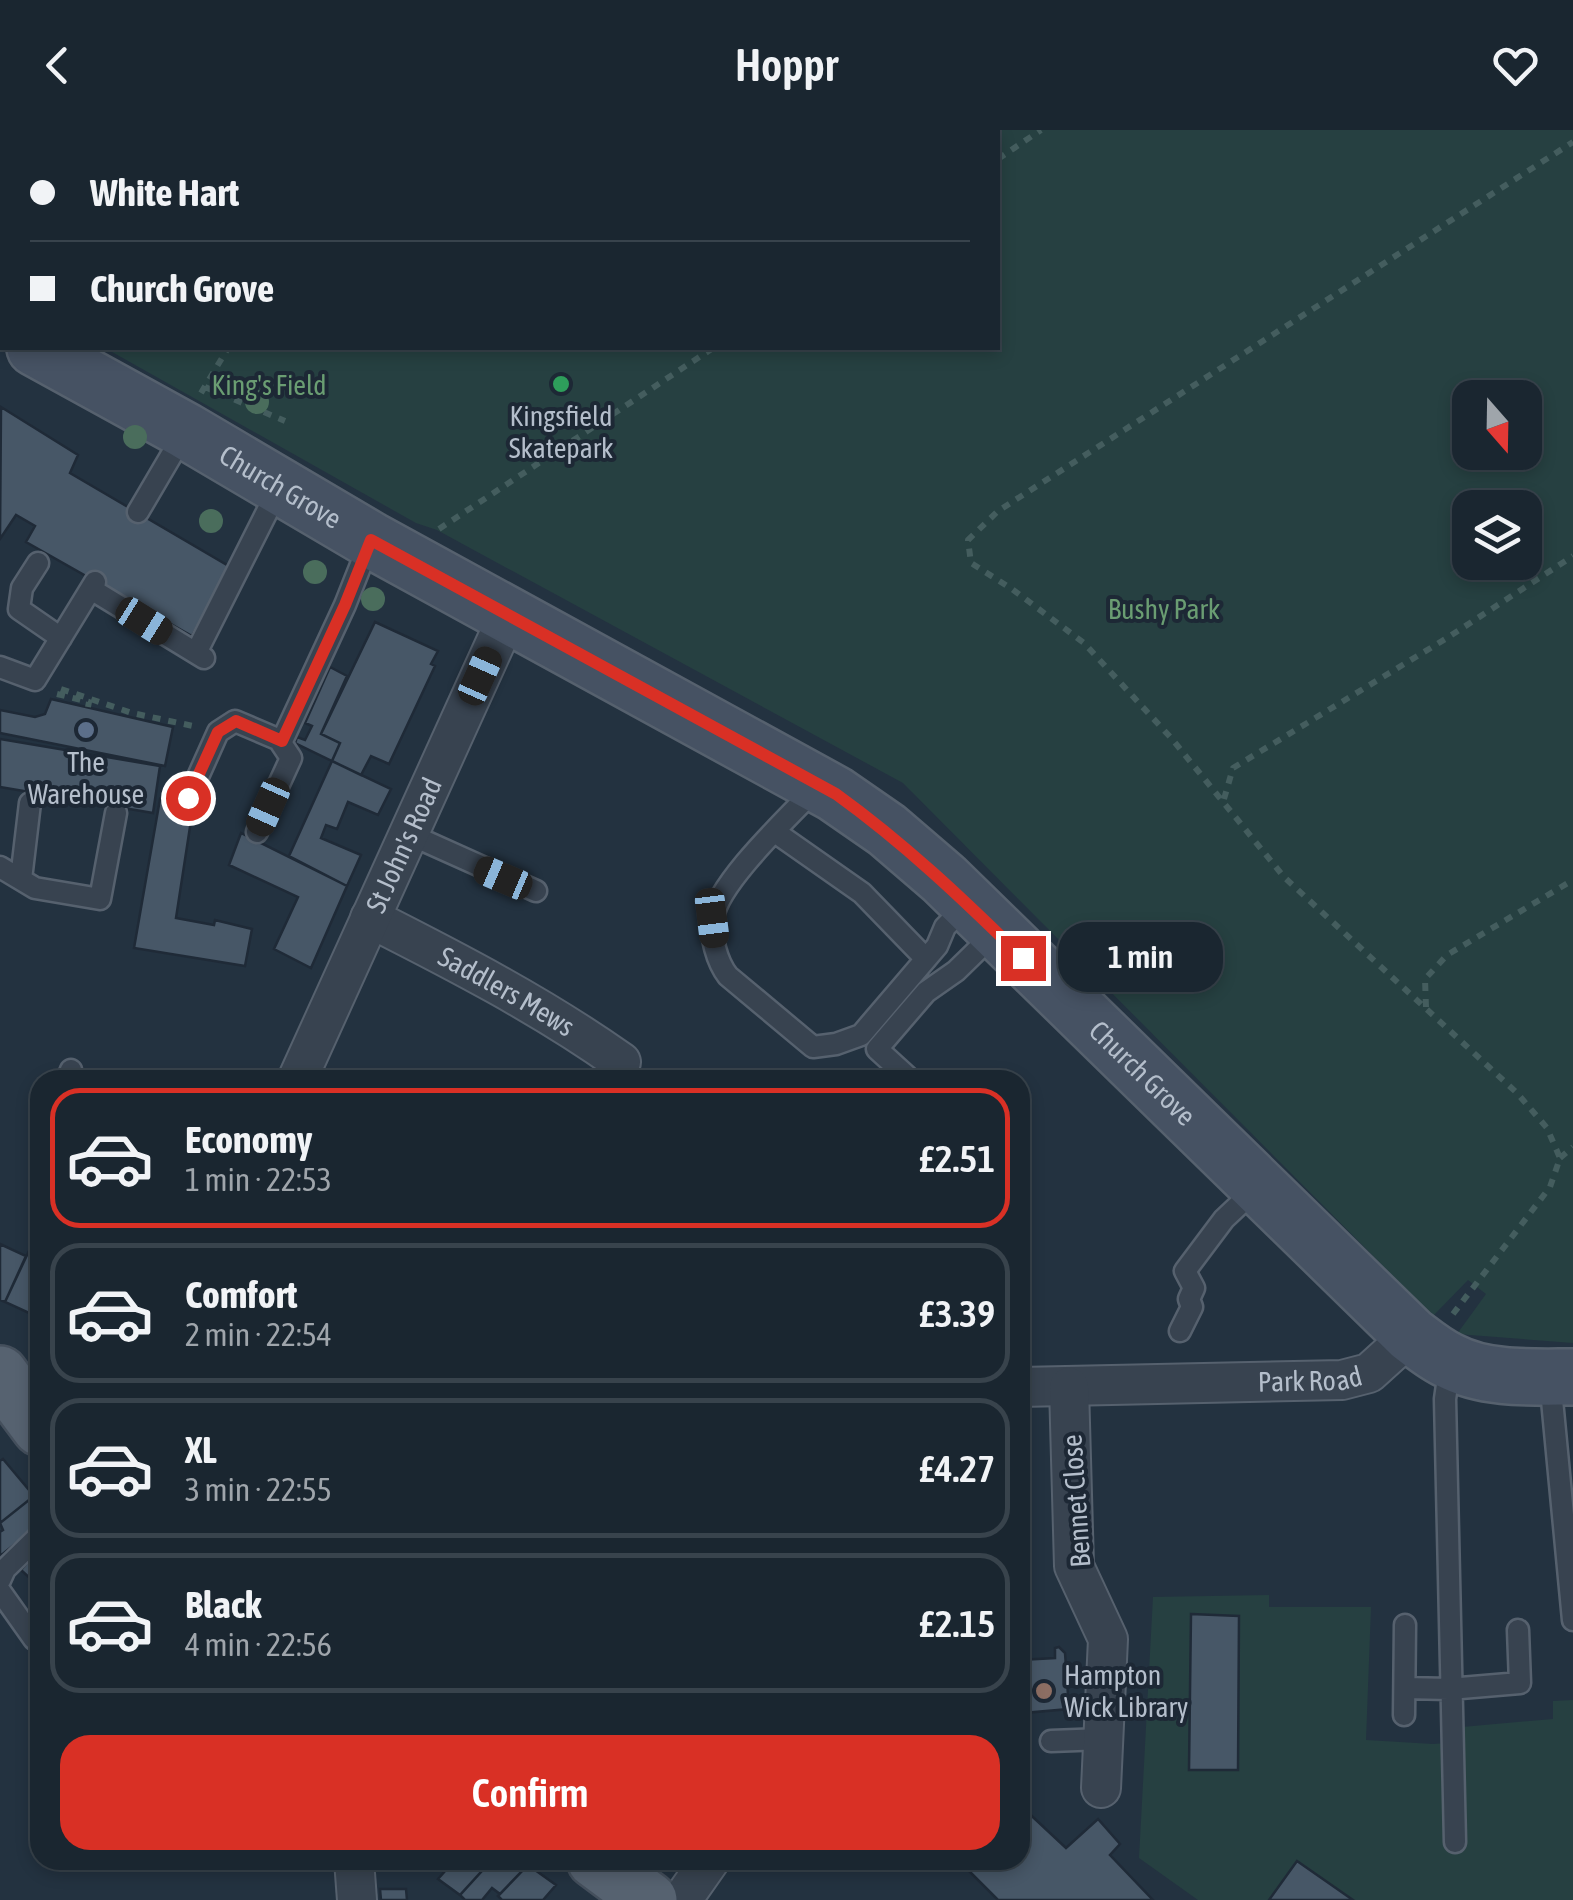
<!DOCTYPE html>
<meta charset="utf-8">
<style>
:root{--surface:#1a2630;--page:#232e38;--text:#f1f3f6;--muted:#9fa5ab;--line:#38434c;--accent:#d93025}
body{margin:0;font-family:"Asap Condensed",sans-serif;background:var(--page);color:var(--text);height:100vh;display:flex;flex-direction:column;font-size:38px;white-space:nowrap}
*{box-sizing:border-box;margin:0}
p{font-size:32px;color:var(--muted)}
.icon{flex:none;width:55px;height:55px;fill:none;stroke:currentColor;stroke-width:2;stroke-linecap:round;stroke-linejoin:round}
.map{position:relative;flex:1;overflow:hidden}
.sheet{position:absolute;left:30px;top:940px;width:1000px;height:800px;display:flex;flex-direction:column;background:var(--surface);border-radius:30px;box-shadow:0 5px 15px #0003,0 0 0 2px var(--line)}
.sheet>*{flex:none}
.banner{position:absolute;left:0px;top:0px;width:1000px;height:220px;box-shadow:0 5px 15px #0003,0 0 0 2px var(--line);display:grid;align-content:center;height:220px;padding:0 30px;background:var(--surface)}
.needle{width:65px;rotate:160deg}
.tools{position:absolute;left:1452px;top:250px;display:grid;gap:20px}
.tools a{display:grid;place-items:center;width:90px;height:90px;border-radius:20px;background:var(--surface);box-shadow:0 5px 15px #0003,0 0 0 2px var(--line);font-size:50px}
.end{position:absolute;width:45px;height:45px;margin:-22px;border:12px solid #d93025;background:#fff;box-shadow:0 0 0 5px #fff}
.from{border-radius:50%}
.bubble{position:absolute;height:70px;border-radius:30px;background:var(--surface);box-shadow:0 5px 15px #0003,0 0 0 2px var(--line);font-size:32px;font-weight:600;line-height:70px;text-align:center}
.car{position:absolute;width:30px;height:60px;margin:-30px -15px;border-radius:12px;box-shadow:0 0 8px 2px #0007;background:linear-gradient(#222 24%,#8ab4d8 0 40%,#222 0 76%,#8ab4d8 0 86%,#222 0)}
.banner b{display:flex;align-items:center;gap:35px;height:95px;font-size:38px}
.banner b+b{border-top:2px solid var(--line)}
.banner i{width:25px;height:25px;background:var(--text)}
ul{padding:18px 0 0;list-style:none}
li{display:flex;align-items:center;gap:30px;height:140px;margin:0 20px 15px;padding:0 10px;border:5px solid var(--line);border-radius:30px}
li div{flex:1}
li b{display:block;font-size:38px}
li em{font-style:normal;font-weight:600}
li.current{border-color:var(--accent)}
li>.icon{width:90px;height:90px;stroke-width:1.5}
.cta{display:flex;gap:20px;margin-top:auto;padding:20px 30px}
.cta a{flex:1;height:115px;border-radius:30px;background:var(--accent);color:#fff;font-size:40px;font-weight:600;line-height:115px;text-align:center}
header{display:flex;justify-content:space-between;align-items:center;height:130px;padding:0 30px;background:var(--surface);font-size:45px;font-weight:600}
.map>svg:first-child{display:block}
.green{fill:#264041;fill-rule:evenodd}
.building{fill:#475767;stroke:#1f2a37;stroke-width:2.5}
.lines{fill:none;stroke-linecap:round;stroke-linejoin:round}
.lane-casing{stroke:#56616e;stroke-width:25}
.street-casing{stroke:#56616e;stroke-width:42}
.secondary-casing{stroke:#56616e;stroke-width:60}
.primary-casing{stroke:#444f5c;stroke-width:60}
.path{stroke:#445d5e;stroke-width:6;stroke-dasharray:8 8;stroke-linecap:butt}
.lane{stroke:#384350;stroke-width:20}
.street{stroke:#384350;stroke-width:38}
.secondary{stroke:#465263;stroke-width:55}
.primary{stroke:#566270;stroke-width:55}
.tree{fill:#4a6d5c}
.route{stroke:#d93025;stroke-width:12}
.leisure-dot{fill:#2e9e5b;stroke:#1d2835;stroke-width:4}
.service-dot{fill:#5c6f8a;stroke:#1d2835;stroke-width:4}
.education-dot{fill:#8d6e63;stroke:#1d2835;stroke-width:4}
.labels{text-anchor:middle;stroke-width:8;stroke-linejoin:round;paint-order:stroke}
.park-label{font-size:28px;fill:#6a9d72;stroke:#1d2835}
.poi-label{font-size:28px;fill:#b4becb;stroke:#1d2835}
.street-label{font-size:28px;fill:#b4becb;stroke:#1d2835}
</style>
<header><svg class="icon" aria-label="back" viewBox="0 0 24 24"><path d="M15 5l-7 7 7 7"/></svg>Hoppr<svg class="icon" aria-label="heart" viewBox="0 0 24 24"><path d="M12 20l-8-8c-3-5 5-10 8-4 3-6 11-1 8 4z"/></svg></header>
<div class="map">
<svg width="1573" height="1770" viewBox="0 0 1573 1770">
<rect width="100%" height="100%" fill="#233240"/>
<!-- green -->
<path class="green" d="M228,0H1573V1213L1457,1204L1486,1164L1468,1150L1433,1186L903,653L437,400L416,393L105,218H998V2H226ZM1470,268H1525V322H1470ZM1470,378H1525V432H1470Z
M1269,1465V1477H1371L1366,1610L1433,1614L1462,1612V1597L1553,1589V1571L1573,1570V1770H1198L1139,1728L1153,1467Z"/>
<!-- building -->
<path class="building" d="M1,277L78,325L70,343L232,438L192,506L26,412L35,396L16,385L0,409Z
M375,492L438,521L431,534L435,536L389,634L371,626L361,645L332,631L340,613L321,604Z
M330,537L347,546L321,604L340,613L332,631L295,613L297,607L305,610L312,596L305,593Z
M51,569L173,597L165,636L0,603V580L35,587L45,584Z
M0,609L160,636L153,683L0,657Z
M332,631L391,659L378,685L348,672L337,699L326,695L321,708L361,725L347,756L289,726Z
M160,669L192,684L176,788L214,795L215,790L252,799L245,836L134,818Z
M241,703L347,756L311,838L274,819L298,767L229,735Z
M35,1108L40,1111V1188L5,1172Z
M0,1114L26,1126L5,1172L0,1170Z
M3,1329L34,1366L0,1393V1331Z
M34,1366L40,1374V1394L0,1426V1402L3,1400L0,1393Z
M40,1418V1443L33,1451L21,1440Z
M1191,1484L1239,1486L1238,1640H1189Z
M1059,1517L1065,1523L1069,1579L1024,1583L1025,1589L1020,1595V1530L1055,1528V1518Z
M1020,1675L1066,1718L1098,1689L1120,1714L1110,1725L1153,1770H998L958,1730H1020Z
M492,1730H521L528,1735L500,1764L492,1758L482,1770H465L460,1765Z
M492,1730L460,1765L438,1749L455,1730Z
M1297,1731L1353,1770H1269Z
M528,1735L556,1755L543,1770H502L498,1766Z
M380,1759H406L407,1770H381Z"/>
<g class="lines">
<!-- lane casing -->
<g class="lane-casing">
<path id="lane" d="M138,382L185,302
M38,433L22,458L19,479L61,508
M91,459L204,528
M196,523L279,358
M0,537L35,550L95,452
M818,656C792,684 718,752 713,788C710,807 717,832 728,846L813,917L836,914L861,905L937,816L945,797L967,775
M188,669L218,602L235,591L282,611
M257,702L291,628L281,613L345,475L370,412
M775,702L862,763L926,829
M409,704L536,761
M0,737L35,758L100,769L116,683
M21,749L30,673
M67,950L71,940
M911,950L877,919L926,862L956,841L995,803
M1180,1201L1192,1177L1189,1169L1194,1158L1185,1141L1224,1089L1257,1058
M1450,1234L1445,1269L1455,1712
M1550,1249L1573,1490
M0,1450L5,1439L40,1405
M0,1461L34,1509
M1405,1558L1449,1559L1520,1553L1518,1500
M1404,1585L1405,1495
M1051,1611L1103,1609"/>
</g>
<!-- street casing -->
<g class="street-casing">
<g id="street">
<path id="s1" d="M370,788C457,832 542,876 621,932L612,950"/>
<path id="s2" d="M297,950L509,483"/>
<path id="s3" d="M1020,1257L1342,1250L1369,1243L1411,1205"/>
<path d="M1069,1257L1074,1436L1108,1509L1101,1658"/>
<path d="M354,1730L357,1770"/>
<path d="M682,1770L710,1730"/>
</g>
</g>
<!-- secondary casing -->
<g class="secondary-casing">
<g id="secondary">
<path id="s4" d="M35,218L186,301L371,410L835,664L887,700L944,749L1411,1205C1423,1214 1436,1225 1450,1231C1486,1250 1533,1247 1573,1247"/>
</g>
</g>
<!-- primary casing -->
<g class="primary-casing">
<path id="primary" d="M148,2L150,0
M0,181L2,178
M0,1244L40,1298
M595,1730L649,1770"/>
</g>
<!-- path -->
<path class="path" d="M998,29L1041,0
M205,257L285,291
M201,263L228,218
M439,399L713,218
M61,559L132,583L193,596
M57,564L89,572L88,577
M1224,669L1233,638L1447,508L1573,426
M1426,877L1425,849L1447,825L1573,750
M1560,1028L1573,1017
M1453,1184L1550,1057L1560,1028L1547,998L1517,963L1284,747L1172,609L1084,513L1012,459L971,433L968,410L998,381L1573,12"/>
<!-- lane -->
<use href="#lane" class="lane"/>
<!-- street -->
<use href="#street" class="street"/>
<!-- secondary -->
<use href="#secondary" class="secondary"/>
<!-- primary -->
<use href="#primary" class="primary"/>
</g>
<!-- trees -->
<g class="tree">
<circle cx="257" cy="272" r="12"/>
<circle cx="135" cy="307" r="12"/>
<circle cx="211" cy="391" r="12"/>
<circle cx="315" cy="442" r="12"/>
<circle cx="373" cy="469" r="12"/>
</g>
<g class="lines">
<!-- route -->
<path class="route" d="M188,668L218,602L236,591L282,611L345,475L371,410L836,664C904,713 963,769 1023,828"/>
</g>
<!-- markers -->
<circle class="leisure-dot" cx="561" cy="254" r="10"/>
<circle class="service-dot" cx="86" cy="600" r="10"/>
<circle class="education-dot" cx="1044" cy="1561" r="10"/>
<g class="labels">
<!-- park labels -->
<g class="park-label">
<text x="269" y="265">King's Field</text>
<text x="1164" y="489">Bushy Park</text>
</g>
<!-- poi labels -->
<g class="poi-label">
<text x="561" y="296">Kingsfield<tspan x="561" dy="32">Skatepark</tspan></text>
<text x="86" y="642">The<tspan x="86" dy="32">Warehouse</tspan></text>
<text x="1064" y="1555" text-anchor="start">Hampton<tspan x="1064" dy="32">Wick Library</tspan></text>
</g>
<!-- street labels -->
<g class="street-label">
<text dy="10" stroke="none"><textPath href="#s4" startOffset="282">Church Grove</textPath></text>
<text dy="10" stroke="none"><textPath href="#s2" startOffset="258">St John's Road</textPath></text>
<text dy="10" stroke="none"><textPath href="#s1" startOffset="155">Saddlers Mews</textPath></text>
<text dy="10" stroke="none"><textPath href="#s4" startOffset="1332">Church Grove</textPath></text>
<text dy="10" stroke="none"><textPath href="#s3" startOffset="290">Park Road</textPath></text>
<text transform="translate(1076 1371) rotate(-94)" y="10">Bennet Close</text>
</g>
</g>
</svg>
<div class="tools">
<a><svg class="needle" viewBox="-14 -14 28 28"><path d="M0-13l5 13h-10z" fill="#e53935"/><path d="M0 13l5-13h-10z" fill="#9fa5ab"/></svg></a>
<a><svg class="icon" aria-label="layers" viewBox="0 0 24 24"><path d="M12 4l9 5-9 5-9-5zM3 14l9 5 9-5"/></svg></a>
</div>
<i class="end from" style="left:188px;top:668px"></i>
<i class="end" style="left:1023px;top:828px"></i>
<div class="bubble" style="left:1058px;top:792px;width:165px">1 min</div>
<i class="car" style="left:144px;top:491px;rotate:122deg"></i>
<i class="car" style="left:480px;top:546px;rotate:24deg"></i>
<i class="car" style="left:268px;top:677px;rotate:204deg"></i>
<i class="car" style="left:503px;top:748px;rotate:293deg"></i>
<i class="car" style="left:712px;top:788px;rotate:173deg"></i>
<div class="banner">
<b><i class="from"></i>White Hart</b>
<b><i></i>Church Grove</b>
</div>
<section class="sheet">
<ul>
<li class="current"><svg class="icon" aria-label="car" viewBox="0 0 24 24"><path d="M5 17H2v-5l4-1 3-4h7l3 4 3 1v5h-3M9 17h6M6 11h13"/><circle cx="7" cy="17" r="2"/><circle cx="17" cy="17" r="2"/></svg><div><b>Economy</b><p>1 min · 22:53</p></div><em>£2.51</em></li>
<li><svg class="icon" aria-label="car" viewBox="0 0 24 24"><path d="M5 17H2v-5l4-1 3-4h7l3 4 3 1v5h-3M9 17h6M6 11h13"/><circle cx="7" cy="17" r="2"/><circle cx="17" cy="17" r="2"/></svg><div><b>Comfort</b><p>2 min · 22:54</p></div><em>£3.39</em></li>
<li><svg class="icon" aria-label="car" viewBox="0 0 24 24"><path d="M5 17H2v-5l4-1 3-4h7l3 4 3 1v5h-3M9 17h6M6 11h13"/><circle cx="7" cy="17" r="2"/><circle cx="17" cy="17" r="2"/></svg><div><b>XL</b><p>3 min · 22:55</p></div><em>£4.27</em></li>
<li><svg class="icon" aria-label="car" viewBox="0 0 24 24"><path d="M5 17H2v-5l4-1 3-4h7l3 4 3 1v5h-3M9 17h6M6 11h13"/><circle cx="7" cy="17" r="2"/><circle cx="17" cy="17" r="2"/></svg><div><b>Black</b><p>4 min · 22:56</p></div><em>£2.15</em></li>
</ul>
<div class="cta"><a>Confirm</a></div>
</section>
</div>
